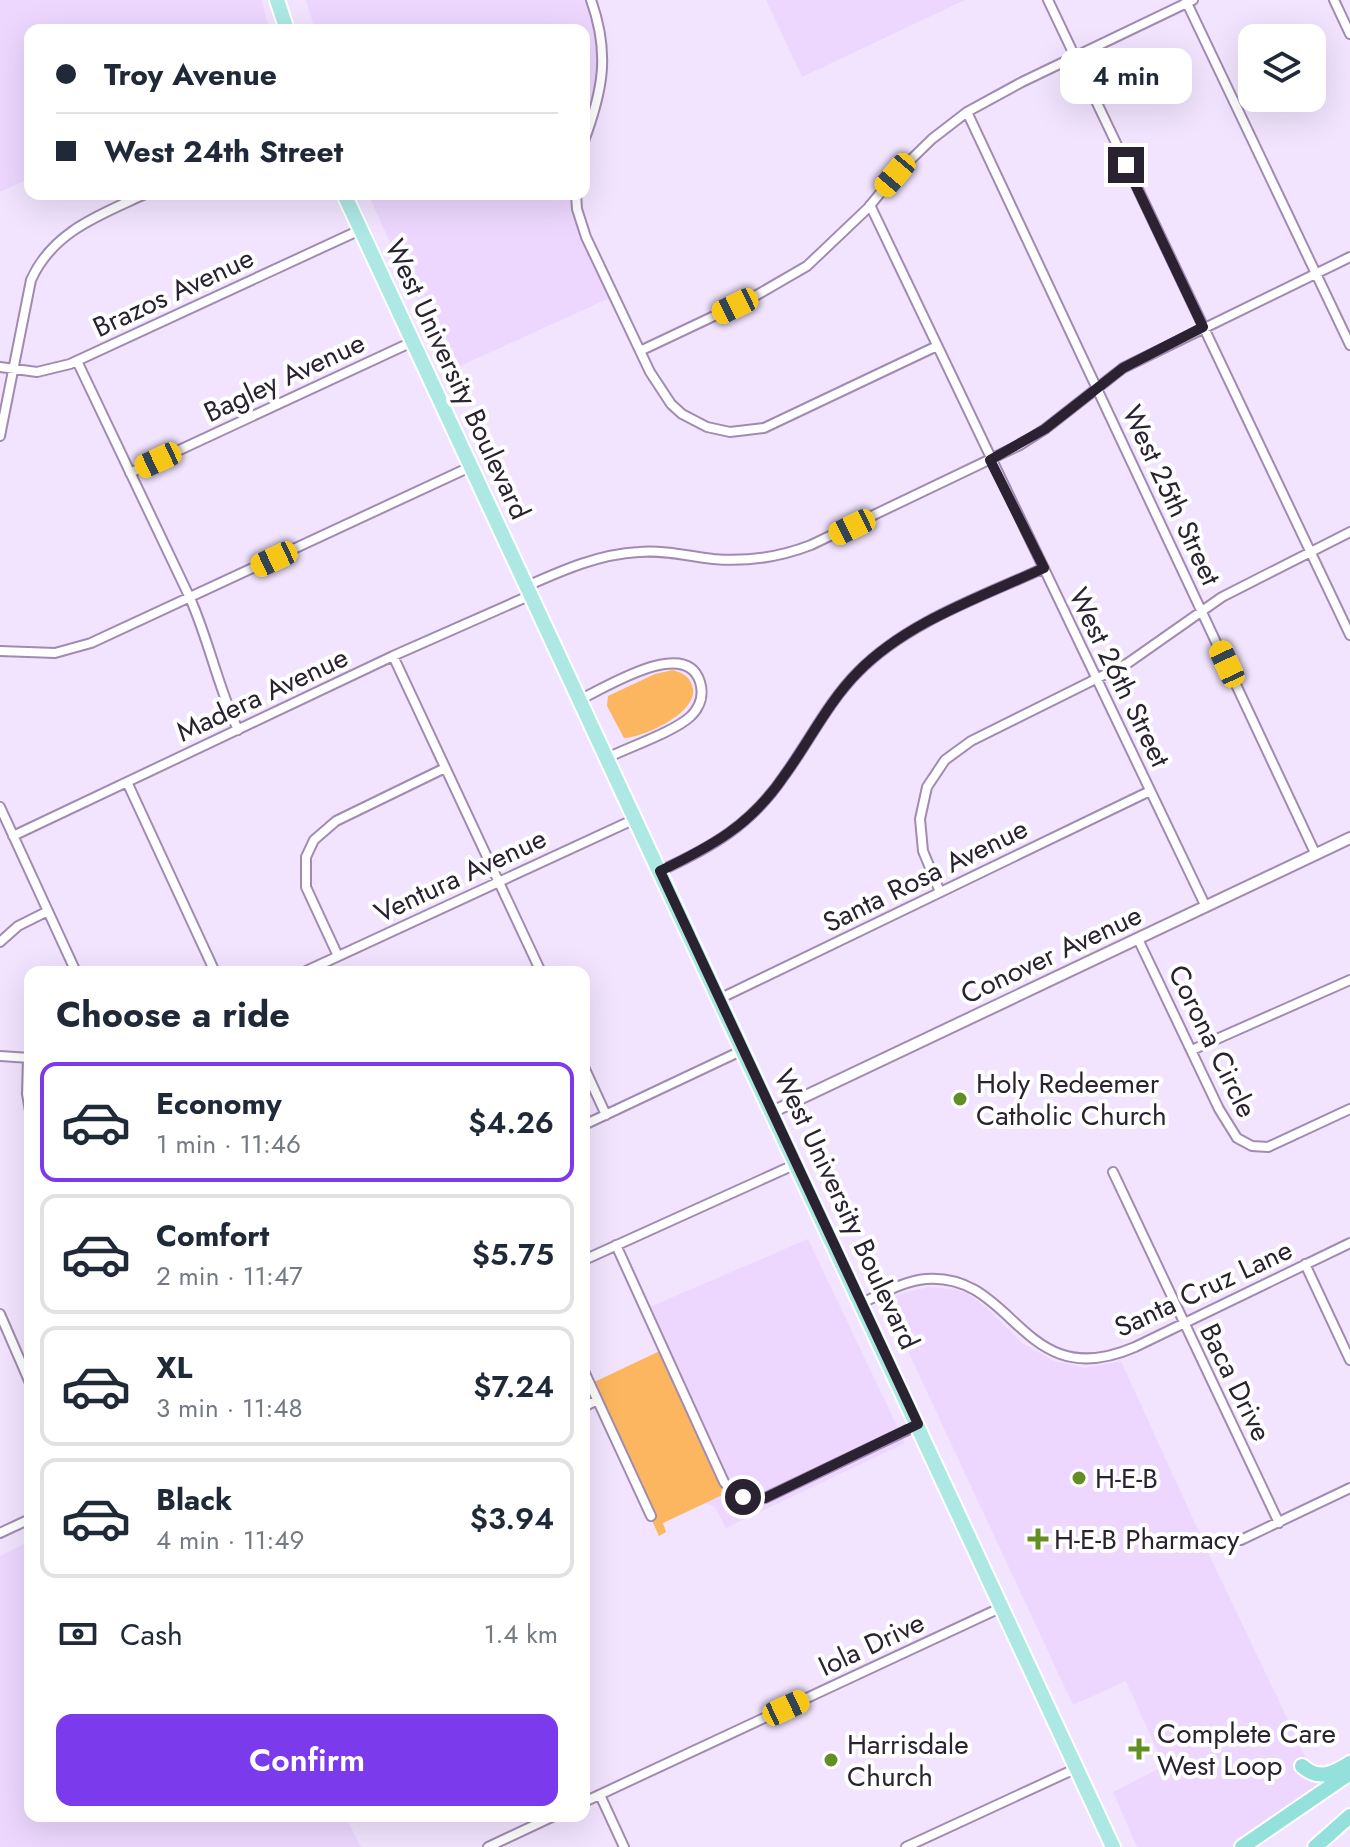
<!DOCTYPE html>
<meta charset="utf-8">
<style>
:root{--surface:#fff;--page:#f2f2f3;--text:#1f2937;--muted:#747a83;--line:#e0e1e3;--accent:#7c3aed}
body{margin:0;font-family:Jost,sans-serif;background:var(--page);color:var(--text);height:100vh;display:flex;flex-direction:column;font-size:30px;white-space:nowrap}
*{box-sizing:border-box;margin:0}
p{font-size:26px;color:var(--muted)}
.icon{flex:none;width:44px;height:44px;fill:none;stroke:currentColor;stroke-width:2;stroke-linecap:round;stroke-linejoin:round}
.map{position:relative;flex:1;overflow:hidden}
.panel{position:absolute;left:24px;top:966px;width:566px;height:856px;display:flex;flex-direction:column;background:var(--surface);border-radius:16px;box-shadow:0 8px 32px #0002}
.panel>*{flex:none}
.banner{position:absolute;left:24px;top:24px;width:566px;height:176px;border-radius:16px;box-shadow:0 8px 32px #0002;display:grid;align-content:center;height:176px;padding:0 32px;background:var(--surface)}
.controls{position:absolute;left:1238px;top:24px;display:grid;gap:16px}
.controls a{display:grid;place-items:center;width:88px;height:88px;border-radius:16px;background:var(--surface);box-shadow:0 8px 32px #0002;font-size:40px}
.end{position:absolute;width:36px;height:36px;margin:-18px;border:10px solid #2a2131;background:#fff;box-shadow:0 0 0 4px #fff}
.from{border-radius:50%}
.bubble{position:absolute;height:56px;border-radius:16px;background:var(--surface);box-shadow:0 8px 32px #0002;font-size:26px;font-weight:600;line-height:56px;text-align:center}
.car{position:absolute;width:24px;height:48px;margin:-24px -12px;border-radius:10px;box-shadow:0 0 6px 2px #0007;background:linear-gradient(#f5c518 24%,#345 0 40%,#f5c518 0 76%,#345 0 86%,#f5c518 0)}
.banner b{display:flex;align-items:center;gap:28px;height:76px;font-size:30px}
.banner b+b{border-top:2px solid var(--line)}
.banner i{width:20px;height:20px;background:var(--text)}
ul{padding:0;list-style:none}
li{display:flex;align-items:center;gap:24px;height:120px;margin:0 16px 12px;padding:0 16px;border:4px solid var(--line);border-radius:16px}
li div{flex:1}
li b{display:block;font-size:30px}
li em{font-style:normal;font-weight:600}
li.active{border-color:var(--accent)}
li>.icon{width:72px;height:72px;stroke-width:1.5}
h2{padding:0 32px;font-size:36px;line-height:96px}
.pay{display:flex;align-items:center;gap:20px;height:88px;padding:0 32px;font-size:30px}
.pay p{margin-inline-start:auto}
.action{display:flex;gap:16px;margin-top:auto;padding:16px 32px}
.action a{flex:1;height:92px;border-radius:16px;background:var(--accent);color:#fff;font-size:32px;font-weight:600;line-height:92px;text-align:center}
.map>svg:first-child{display:block}
.built{fill:#edd7fe}
.green{fill:#fbb65f}
.lines{fill:none;stroke-linecap:round;stroke-linejoin:round}
.minor-casing{stroke:#a18bb2;stroke-width:12}
.tertiary-casing{stroke:#a18bb2;stroke-width:14}
.primary-casing{stroke:#fff;stroke-width:18}
.trunk-casing{stroke:#fff;stroke-width:18}
.minor{stroke:#fff;stroke-width:8}
.tertiary{stroke:#fff;stroke-width:10}
.primary{stroke:#aee8e5;stroke-width:14}
.trunk{stroke:#93e0dc;stroke-width:14}
.route{stroke:#2a2131;stroke-width:10}
.poi-dot{fill:#618f24;stroke:#fff;stroke-width:3}
.labels{text-anchor:middle;stroke-width:8;stroke-linejoin:round;paint-order:stroke}
.street-label{font-size:28px;fill:#2a2131;stroke:#fff}
.poi-label{font-size:28px;fill:#2a2131;stroke:#fff;text-anchor:start}
</style>
<div class="map">
<svg width="1350" height="1847" viewBox="0 0 1350 1847">
<rect width="100%" height="100%" fill="#f2e4fe"/>
<!-- built -->
<path class="built" d="M0,0H262L269,30H30V178L0,192Z
M306,0H591L598,22V101L584,145V30H315Z
M766,0H965L802,77Z
M368,194H575L579,217L614,296L449,371Z
M808,1239L905,1443L726,1528L715,1507L705,1503L730,1492L645,1309Z
M928,1287L953,1289L967,1293L987,1308L1022,1343L1054,1361L1085,1368L1121,1361L1214,1565L1319,1785L1232,1847H1137L1113,1792L1164,1766L1126,1681L1073,1705L885,1302L899,1294Z
M30,1541V1816H345L361,1847H0V1556Z"/>
<!-- green -->
<path class="green" d="M673,670C682,673 689,676 692,685C702,711 645,737 624,738L607,706L608,696L655,674Z
M664,1349L731,1491L663,1523L666,1532L659,1536L590,1384Z"/>
<g class="lines">
<!-- minor casing -->
<g class="minor-casing">
<path id="minor" d="M1048,0L1350,635
M1334,0L1350,34
M1186,1L1350,345
M967,112L1316,855
M584,141C603,90 610,53 591,0
M576,194L577,209L586,237L650,372L671,404L682,414L707,427L730,432L764,428L937,346
M870,205L1206,907
M640,351L750,299L807,266L868,208L895,175L932,139L967,112L1022,82L1193,0
M77,361L190,598C209,641 218,687 238,730
M0,367L37,372L70,364L360,230
M0,436L31,280C53,231 100,215 145,194
M130,473L412,342
M527,586C563,570 599,554 639,552C664,550 689,556 713,559C747,562 780,557 811,545L1020,445L1045,429L1123,368L1350,257
M0,651L55,653L91,643L470,467
M393,656L541,972
M579,700C605,688 686,636 700,682C704,695 700,707 691,716C674,732 629,747 607,758
M127,782L215,972
M0,807L76,972
M13,836L393,656L531,595
M660,871C712,847 751,825 784,776C809,742 828,702 858,672C907,622 981,597 1044,568
M940,892L923,851L920,819L927,787L945,760L971,741L1128,663L1222,597L1350,532
M1138,939L1219,1109L1237,1138L1252,1146L1268,1147L1350,1109
M0,942L18,926L48,911
M338,956L306,887V857L314,840L336,821L445,768
M304,972L635,819
M719,999L1150,791
M1192,1050L1350,980
M0,1056L30,1058
M28,1058L27,1094L30,1111
M584,1067L606,1115
M584,1125L743,1050
M1113,1172L1279,1523
M616,1245L724,1482C735,1496 747,1501 765,1498L918,1425
M584,1260L796,1164
M1305,1264L1350,1360
M862,1303C882,1294 903,1281 926,1279C1016,1272 1021,1396 1135,1347L1350,1243
M0,1314L30,1383
M584,1371L651,1516
M584,1407L597,1400
M0,1533L30,1519
M1226,1539L1241,1540L1350,1488
M600,1795L624,1847
M584,1802L1002,1607
M488,1847L554,1816
M906,1847L1077,1768"/>
</g>
<!-- tertiary casing -->
<g class="tertiary-casing">
<path id="tertiary" d="M772,1112L1350,838"/>
</g>
<!-- primary casing -->
<g class="primary-casing">
<path id="primary" d="M277,0L287,30
M344,194L1113,1847"/>
</g>
<!-- trunk casing -->
<g class="trunk-casing">
<path id="trunk" d="M1302,1766C1319,1781 1333,1774 1350,1763
M1242,1847L1350,1773
M1315,1847L1350,1816"/>
</g>
<!-- minor -->
<use href="#minor" class="minor"/>
<!-- tertiary -->
<use href="#tertiary" class="tertiary"/>
<!-- primary -->
<use href="#primary" class="primary"/>
<!-- trunk -->
<use href="#trunk" class="trunk"/>
</g>
<g class="lines">
<!-- route -->
<path class="route" d="M743,1497L765,1498L918,1424L660,871C712,846 751,825 784,776C809,742 828,702 858,672C907,622 981,597 1044,568L990,460L1045,429L1123,368L1203,327L1126,165"/>
</g>
<!-- markers -->
<g class="poi-dot">
<circle cx="960" cy="1099" r="8"/>
<circle cx="1079" cy="1478" r="8"/>
<path d="M1034 1527h8v8h8v8h-8v8h-8v-8h-8v-8h8z"/>
<path d="M1135 1737h8v8h8v8h-8v8h-8v-8h-8v-8h8z"/>
<circle cx="831" cy="1760" r="8"/>
</g>
<g class="labels">
<!-- street labels -->
<g class="street-label">
<text transform="translate(173 292) rotate(-25)" y="10">Brazos Avenue</text>
<text transform="translate(284 377) rotate(-25)" y="10">Bagley Avenue</text>
<text transform="translate(458 379) rotate(65)" y="10">West University Boulevard</text>
<text transform="translate(1172 495) rotate(65)" y="10">West 25th Street</text>
<text transform="translate(1120 677) rotate(64)" y="10">West 26th Street</text>
<text transform="translate(262 694) rotate(-25)" y="10">Madera Avenue</text>
<text transform="translate(460 875) rotate(-25)" y="10">Ventura Avenue</text>
<text transform="translate(925 875) rotate(-26)" y="10">Santa Rosa Avenue</text>
<text transform="translate(1051 954) rotate(-25)" y="10">Conover Avenue</text>
<text transform="translate(1213 1041) rotate(64)" y="10">Corona Circle</text>
<text transform="translate(847 1209) rotate(65)" y="10">West University Boulevard</text>
<text transform="translate(1203 1288) rotate(-25)" y="10">Santa Cruz Lane</text>
<text transform="translate(1236 1382) rotate(64)" y="10">Baca Drive</text>
<text transform="translate(871 1644) rotate(-25)" y="10">Iola Drive</text>
</g>
<!-- poi labels -->
<g class="poi-label">
<text x="976" y="1093">Holy Redeemer<tspan x="976" dy="32">Catholic Church</tspan></text>
<text x="1095" y="1488">H-E-B</text>
<text x="1054" y="1549">H-E-B Pharmacy</text>
<text x="1157" y="1743">Complete Care<tspan x="1157" dy="32">West Loop</tspan></text>
<text x="847" y="1754">Harrisdale<tspan x="847" dy="32">Church</tspan></text>
</g>
</g>
</svg>
<div class="controls">
<a><svg class="icon" aria-label="layers" viewBox="0 0 24 24"><path d="M12 4l9 5-9 5-9-5zM3 14l9 5 9-5"/></svg></a>
</div>
<i class="end from" style="left:743px;top:1497px"></i>
<i class="end" style="left:1126px;top:165px"></i>
<div class="bubble" style="left:1060px;top:48px;width:132px">4 min</div>
<i class="car" style="left:895px;top:175px;rotate:220deg"></i>
<i class="car" style="left:735px;top:306px;rotate:244deg"></i>
<i class="car" style="left:158px;top:460px;rotate:245deg"></i>
<i class="car" style="left:852px;top:527px;rotate:244deg"></i>
<i class="car" style="left:274px;top:559px;rotate:245deg"></i>
<i class="car" style="left:1227px;top:664px;rotate:335deg"></i>
<i class="car" style="left:786px;top:1708px;rotate:65deg"></i>
<div class="banner">
<b><i class="from"></i>Troy Avenue</b>
<b><i></i>West 24th Street</b>
</div>
<section class="panel">
<h2>Choose a ride</h2>
<ul>
<li class="active"><svg class="icon" aria-label="car" viewBox="0 0 24 24"><path d="M5 17H2v-5l4-1 3-4h7l3 4 3 1v5h-3M9 17h6M6 11h13"/><circle cx="7" cy="17" r="2"/><circle cx="17" cy="17" r="2"/></svg><div><b>Economy</b><p>1 min · 11:46</p></div><em>$4.26</em></li>
<li><svg class="icon" aria-label="car" viewBox="0 0 24 24"><path d="M5 17H2v-5l4-1 3-4h7l3 4 3 1v5h-3M9 17h6M6 11h13"/><circle cx="7" cy="17" r="2"/><circle cx="17" cy="17" r="2"/></svg><div><b>Comfort</b><p>2 min · 11:47</p></div><em>$5.75</em></li>
<li><svg class="icon" aria-label="car" viewBox="0 0 24 24"><path d="M5 17H2v-5l4-1 3-4h7l3 4 3 1v5h-3M9 17h6M6 11h13"/><circle cx="7" cy="17" r="2"/><circle cx="17" cy="17" r="2"/></svg><div><b>XL</b><p>3 min · 11:48</p></div><em>$7.24</em></li>
<li><svg class="icon" aria-label="car" viewBox="0 0 24 24"><path d="M5 17H2v-5l4-1 3-4h7l3 4 3 1v5h-3M9 17h6M6 11h13"/><circle cx="7" cy="17" r="2"/><circle cx="17" cy="17" r="2"/></svg><div><b>Black</b><p>4 min · 11:49</p></div><em>$3.94</em></li>
</ul>
<div class="pay"><svg class="icon" aria-label="cash" viewBox="0 0 24 24"><path d="M3 7h18v10H3z"/><circle cx="12" cy="12" r="2"/></svg>Cash<p>1.4 km</p></div>
<div class="action"><a>Confirm</a></div>
</section>
</div>
